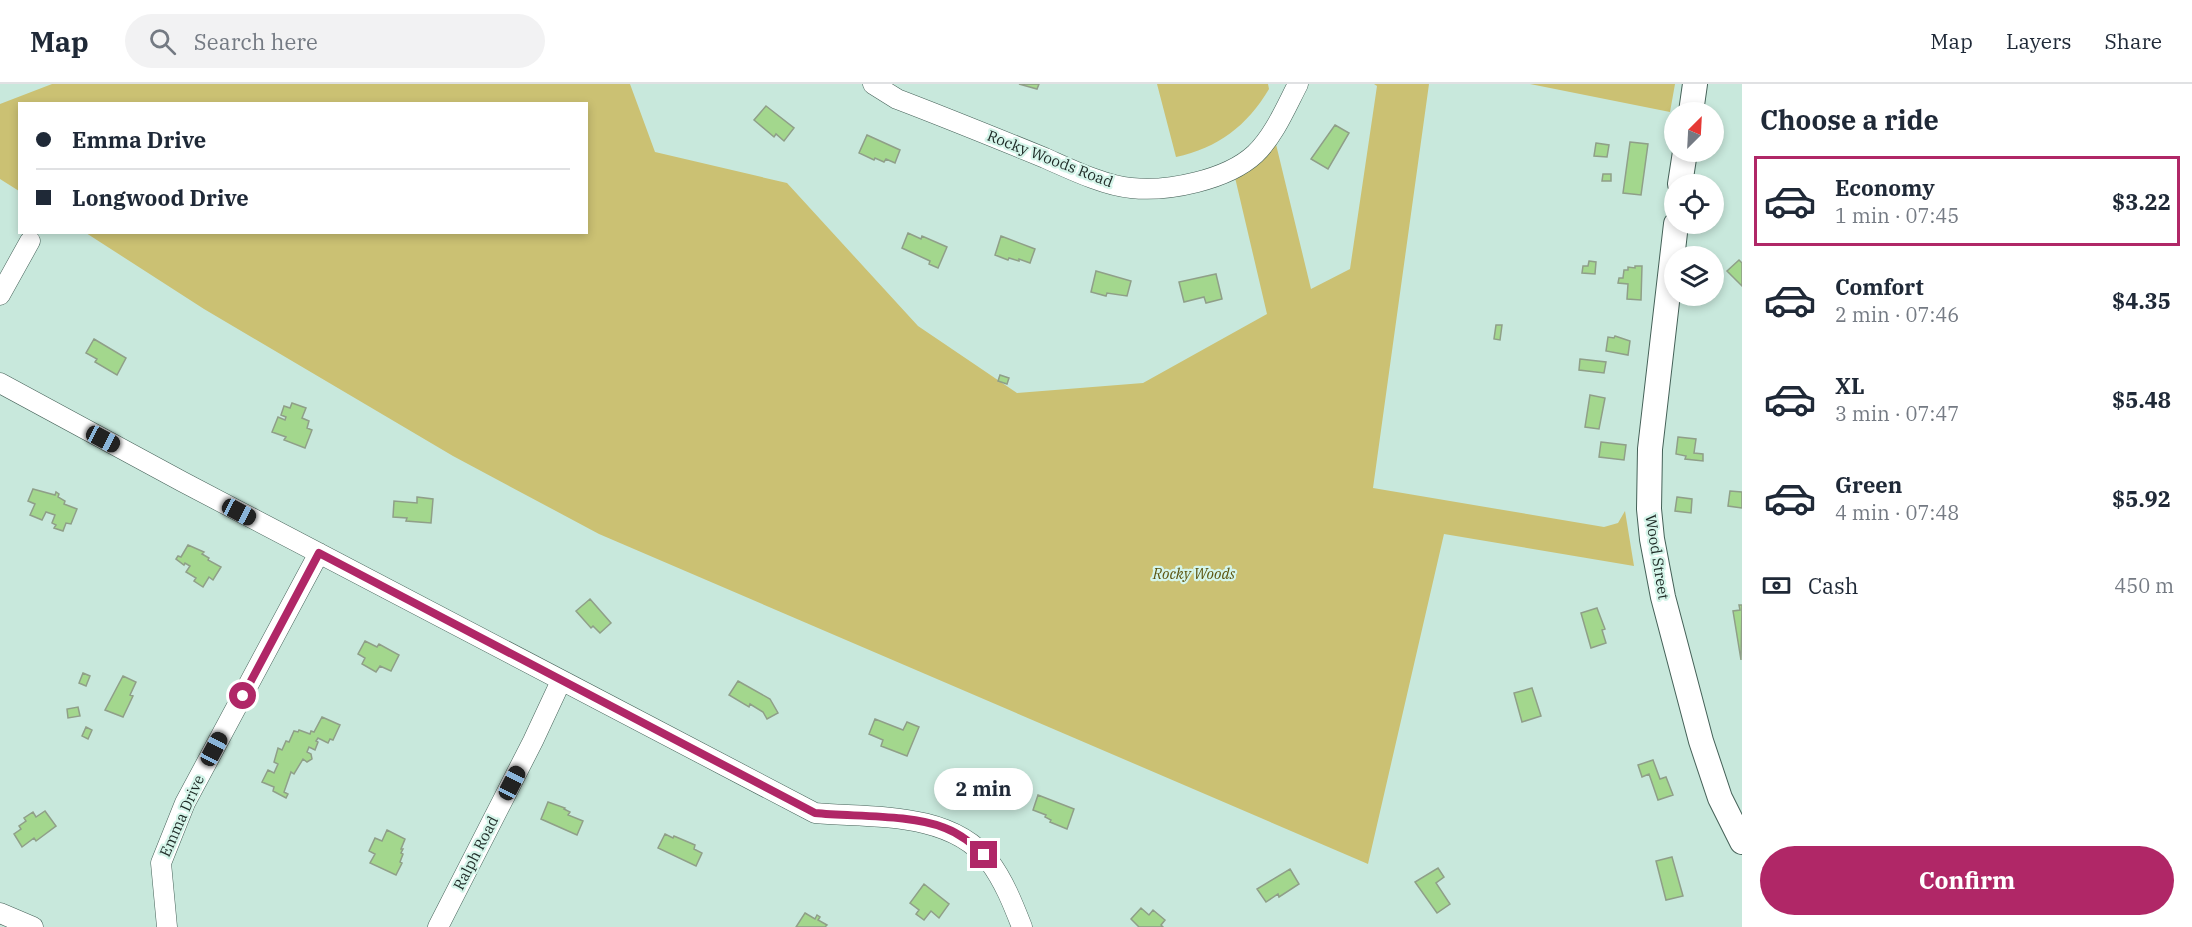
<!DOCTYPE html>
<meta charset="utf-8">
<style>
:root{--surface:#fff;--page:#f2f2f3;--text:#1f2937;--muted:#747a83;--line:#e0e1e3;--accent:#b02767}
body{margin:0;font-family:"IBM Plex Serif",serif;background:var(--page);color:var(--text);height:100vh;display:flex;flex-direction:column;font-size:22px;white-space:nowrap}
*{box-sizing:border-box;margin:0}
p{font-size:20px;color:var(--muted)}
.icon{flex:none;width:33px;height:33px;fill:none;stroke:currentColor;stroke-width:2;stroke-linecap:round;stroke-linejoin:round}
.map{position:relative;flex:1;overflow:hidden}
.details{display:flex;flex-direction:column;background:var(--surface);width:450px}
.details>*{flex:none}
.top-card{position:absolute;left:18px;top:18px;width:570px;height:132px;border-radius:0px;box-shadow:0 3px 9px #0003;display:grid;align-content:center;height:132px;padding:0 18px;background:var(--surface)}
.needle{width:39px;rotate:24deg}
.controls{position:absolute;left:1664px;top:18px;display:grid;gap:12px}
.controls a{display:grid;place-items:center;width:60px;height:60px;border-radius:50%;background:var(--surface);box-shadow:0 3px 9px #0003;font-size:30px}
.end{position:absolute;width:27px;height:27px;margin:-14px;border:8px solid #b02767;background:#fff;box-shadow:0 0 0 3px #fff}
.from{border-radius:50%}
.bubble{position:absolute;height:42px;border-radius:21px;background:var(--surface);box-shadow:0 3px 9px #0003;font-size:20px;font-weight:700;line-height:42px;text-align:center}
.car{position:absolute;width:18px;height:36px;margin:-18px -9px;border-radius:8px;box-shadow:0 0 4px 2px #0007;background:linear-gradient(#222 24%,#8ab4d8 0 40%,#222 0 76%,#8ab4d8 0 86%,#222 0)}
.top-card b{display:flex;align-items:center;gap:21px;height:57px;font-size:22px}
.top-card b+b{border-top:2px solid var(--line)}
.top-card i{width:15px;height:15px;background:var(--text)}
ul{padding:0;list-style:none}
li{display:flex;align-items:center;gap:18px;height:90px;margin:0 12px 9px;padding:0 6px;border:3px solid transparent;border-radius:0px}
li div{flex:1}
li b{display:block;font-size:22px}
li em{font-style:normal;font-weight:700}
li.selected{border-color:var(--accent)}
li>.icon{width:54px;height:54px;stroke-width:1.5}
h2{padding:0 18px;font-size:27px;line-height:72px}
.pay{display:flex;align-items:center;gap:15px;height:66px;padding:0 18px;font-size:22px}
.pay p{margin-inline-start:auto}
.primary-button{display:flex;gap:12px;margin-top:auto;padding:12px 18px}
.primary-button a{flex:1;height:69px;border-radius:36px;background:var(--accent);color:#fff;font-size:24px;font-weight:700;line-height:69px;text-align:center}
header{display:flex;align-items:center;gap:36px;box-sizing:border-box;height:84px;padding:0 30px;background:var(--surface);border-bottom:2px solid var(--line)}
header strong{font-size:28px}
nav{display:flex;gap:33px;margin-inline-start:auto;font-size:21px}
.search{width:420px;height:54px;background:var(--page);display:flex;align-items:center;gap:15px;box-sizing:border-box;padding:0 21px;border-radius:33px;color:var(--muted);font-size:22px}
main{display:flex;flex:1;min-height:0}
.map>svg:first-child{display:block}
.green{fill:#cbc173}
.building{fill:#a3d78d;stroke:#8f9f88;stroke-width:1.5}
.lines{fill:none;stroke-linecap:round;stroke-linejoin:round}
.minor-casing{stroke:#456158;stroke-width:21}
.major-casing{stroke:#456158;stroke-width:26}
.minor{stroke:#fff;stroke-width:20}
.major{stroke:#fff;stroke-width:24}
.route{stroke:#b02767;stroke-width:8}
.labels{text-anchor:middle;stroke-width:4.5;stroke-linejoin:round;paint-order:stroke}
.street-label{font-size:15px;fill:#1d2925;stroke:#d5f5ea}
.park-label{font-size:15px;font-style:italic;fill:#5b530d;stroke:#d5f5ea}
</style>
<header>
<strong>Map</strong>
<div class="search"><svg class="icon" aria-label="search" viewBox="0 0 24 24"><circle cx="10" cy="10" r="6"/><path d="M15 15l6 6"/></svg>Search here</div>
<nav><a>Map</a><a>Layers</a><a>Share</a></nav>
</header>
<main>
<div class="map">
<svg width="1742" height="843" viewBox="0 0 1742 843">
<rect width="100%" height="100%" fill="#c8e8dc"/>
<!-- green -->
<path class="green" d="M52,0H630L655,68L787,99L918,242L1017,309L1143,299L1267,230L1233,85L1274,52L1311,205L1350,185L1377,2L1374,0H1429L1373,404L1604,443L1618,439L1625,427L1634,482L1444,450L1368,780L599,450L453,372L204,225L86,149L586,148V20H20L19,107L0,95V20Z
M1157,0H1268L1269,5C1247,42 1218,64 1176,73Z
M1530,0H1675L1670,28Z"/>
<!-- building -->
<path class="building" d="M1019,0H1039L1037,5Z
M766,22L794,44L784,57L776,50L774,53L754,36Z
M1335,41L1349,49L1328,85L1311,75Z
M867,51L900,66L895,79L886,75L884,78L875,74L874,76L859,69Z
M1630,58L1648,60L1641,111L1623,109Z
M1596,59L1609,61L1607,73L1594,72Z
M1603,90H1611V97H1602Z
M908,149L921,155L922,152L947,163L938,184L929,180L930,177L902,164Z
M1001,152L1035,165L1030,179L1019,175V177L1009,174L1008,176L995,171Z
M1739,176L1742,179V202L1727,187Z
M1589,177L1596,178L1595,190L1582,189L1583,182H1588Z
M1635,182H1642L1641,216L1627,215L1628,200L1618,199L1619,194H1623L1624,186H1628V183L1635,184Z
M1096,187L1131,197L1127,212L1107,209L1106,212L1091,208Z
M1216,190L1222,215L1206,219L1204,213L1184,218L1179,198Z
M1496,241H1502L1500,256L1494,255Z
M1615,252L1630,257L1628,271L1606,267L1608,253L1614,254Z
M94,255L126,274L117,291L95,278L97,275L86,269Z
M1580,275L1606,278L1604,289L1579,286Z
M1000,291L1009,294L1007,300L998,297Z
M1590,311L1605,314L1599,345L1585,343Z
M292,319L306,324L302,334L309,337L307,344L312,346L305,364L284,356L286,353L272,348L278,333L285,336L286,333L281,331L284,322L290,324Z
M1678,353L1696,355L1694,369L1703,370V377L1685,375L1686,372L1676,370Z
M1601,358L1626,361L1624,376L1599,373Z
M33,405L55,411L56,408L59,410L58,413L65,417L64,420L77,425L71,440L66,439L63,447L54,444L56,441L52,439L55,431L46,428L42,436L30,431L35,420L28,417Z
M1730,407L1742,408V424L1728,422Z
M417,413L433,415L431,439L406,437L407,434L393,433L394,417L417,419Z
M1677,413L1692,415L1691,429L1675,427Z
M188,461L204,468L202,470L209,474L208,476L221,483L213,496L209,493L203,503L194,497L196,494L186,488L190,482L185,479L184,481L176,475L178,472L181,473Z
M590,515L611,539L600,549L593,542L591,544L576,527Z
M1739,521H1742L1741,576L1733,527L1740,526Z
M1597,524L1605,545L1602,546L1606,559L1591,564L1581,529Z
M365,557L377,563L379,560L399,571L391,587L380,582L376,588L362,580L365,574L358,570Z
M83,589L90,592L86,602L79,599Z
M123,592L136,598L130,611L133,612L123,633L105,626Z
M738,597L770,615L778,629L767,635L763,628L750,620L749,623L729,611Z
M1532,604L1541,632L1522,638L1514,609Z
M78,623L80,632L68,634L67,625Z
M322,633L340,641L333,656L330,655L328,659L318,654L316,657L318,658L315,666L309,663L307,668L311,670L312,675L307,678L303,675L294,690L291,688L284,708L288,710L286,714L273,707L274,703L262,698L268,686L274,689L278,680L274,678L278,664L282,666L286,657L289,658L294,647L298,648L299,646L310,650L311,647L314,648Z
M875,635L903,646L907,638L919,643L907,672L881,662L883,656L869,650Z
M86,643L92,646L88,655L82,652Z
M1653,676L1660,695L1666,693L1673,711L1658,716L1649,690L1642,693L1638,681Z
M1038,711L1074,725L1067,745L1050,738L1051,736L1045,733L1046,731L1033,726Z
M548,718L565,724L564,725L570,728L568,731L583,737L577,751L541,735Z
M45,727L56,742L36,757L34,754L22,763L14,750L21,745L19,742L26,737L24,734L33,728L36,733Z
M387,746L405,755L401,765H403L401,769L403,770L400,778L402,779L396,791L370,779L375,770L369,767L375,754L382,757Z
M665,750L673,754L674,752L695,761L694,765L702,769L696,782L658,764Z
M1672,773L1683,812L1666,816L1656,777Z
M1438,784L1444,793L1436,799L1450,820L1437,829L1415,798Z
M1290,785L1299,800L1279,813L1278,810L1266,818L1257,805Z
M924,800L949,820L939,834L931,827L924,836L916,830L919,826L910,819Z
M1141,824L1149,831L1153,826L1165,836L1161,841L1163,843H1139L1131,835Z
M805,829L815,835L817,831L820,833L818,836L827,841L825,843H796Z"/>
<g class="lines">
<!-- minor casing -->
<g class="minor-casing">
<path id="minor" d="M873,0L897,15C947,34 996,54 1045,74C1070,85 1105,102 1131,104C1168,108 1227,96 1255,70C1274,52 1286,23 1298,0
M0,211L30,157
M0,299L183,398L815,729C872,734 950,727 989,777C1004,797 1013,820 1022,843
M0,829L33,843
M167,843L161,779L185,719L319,469
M438,843L533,657L561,597"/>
</g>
<!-- major casing -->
<g class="major-casing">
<path id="major" d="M1691,28L1695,0
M1680,100L1685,68
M1676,140L1650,365L1649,425L1652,455L1663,513L1701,657L1720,714L1742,758"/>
</g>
<!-- minor -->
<use href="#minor" class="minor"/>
<!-- major -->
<use href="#major" class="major"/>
</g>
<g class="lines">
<!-- route -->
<path class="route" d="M243,612L319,469L815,729C853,733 911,730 945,744C961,750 972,760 984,771"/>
</g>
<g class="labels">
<!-- street labels -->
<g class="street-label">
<text transform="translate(1050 75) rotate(21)" y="5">Rocky Woods Road</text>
<text transform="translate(1657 473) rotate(81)" y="5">Wood Street</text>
<text transform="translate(182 732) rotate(-66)" y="5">Emma Drive</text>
<text transform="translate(476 769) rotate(-63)" y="5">Ralph Road</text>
</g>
<!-- park labels -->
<g class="park-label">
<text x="1194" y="495">Rocky Woods</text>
</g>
</g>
</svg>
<div class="controls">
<a><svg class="needle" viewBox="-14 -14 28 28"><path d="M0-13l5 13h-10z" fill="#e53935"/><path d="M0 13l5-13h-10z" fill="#747a83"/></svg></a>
<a><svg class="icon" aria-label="locate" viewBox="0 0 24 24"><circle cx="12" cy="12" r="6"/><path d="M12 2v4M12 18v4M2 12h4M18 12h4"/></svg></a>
<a><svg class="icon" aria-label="layers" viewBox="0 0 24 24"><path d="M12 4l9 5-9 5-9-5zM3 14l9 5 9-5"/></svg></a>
</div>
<i class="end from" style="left:243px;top:612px"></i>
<i class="end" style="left:984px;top:771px"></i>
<div class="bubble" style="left:934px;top:684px;width:99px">2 min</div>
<i class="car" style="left:103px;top:355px;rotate:118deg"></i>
<i class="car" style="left:239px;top:428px;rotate:118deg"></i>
<i class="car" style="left:214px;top:665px;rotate:28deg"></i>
<i class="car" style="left:512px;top:699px;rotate:27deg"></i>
<div class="top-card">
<b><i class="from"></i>Emma Drive</b>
<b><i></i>Longwood Drive</b>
</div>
</div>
<section class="details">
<h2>Choose a ride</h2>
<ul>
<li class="selected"><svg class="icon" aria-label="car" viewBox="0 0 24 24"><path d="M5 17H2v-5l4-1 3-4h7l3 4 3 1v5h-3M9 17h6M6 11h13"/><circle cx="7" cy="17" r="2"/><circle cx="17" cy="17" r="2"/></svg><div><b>Economy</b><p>1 min · 07:45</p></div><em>$3.22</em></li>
<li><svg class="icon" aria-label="car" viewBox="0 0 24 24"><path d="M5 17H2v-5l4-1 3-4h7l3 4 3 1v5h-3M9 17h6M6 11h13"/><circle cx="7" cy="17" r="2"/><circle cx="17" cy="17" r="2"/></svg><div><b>Comfort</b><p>2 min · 07:46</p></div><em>$4.35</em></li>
<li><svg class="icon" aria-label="car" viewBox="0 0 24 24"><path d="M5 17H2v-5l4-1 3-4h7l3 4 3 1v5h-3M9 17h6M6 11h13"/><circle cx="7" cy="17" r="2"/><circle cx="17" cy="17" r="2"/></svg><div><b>XL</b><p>3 min · 07:47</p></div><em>$5.48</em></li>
<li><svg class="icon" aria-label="car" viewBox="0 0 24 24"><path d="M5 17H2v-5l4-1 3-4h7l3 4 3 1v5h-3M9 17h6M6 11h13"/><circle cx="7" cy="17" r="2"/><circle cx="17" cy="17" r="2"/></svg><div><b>Green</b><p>4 min · 07:48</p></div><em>$5.92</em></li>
</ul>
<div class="pay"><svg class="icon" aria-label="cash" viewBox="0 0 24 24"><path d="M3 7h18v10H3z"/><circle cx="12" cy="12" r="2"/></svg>Cash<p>450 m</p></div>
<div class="primary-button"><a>Confirm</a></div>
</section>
</main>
